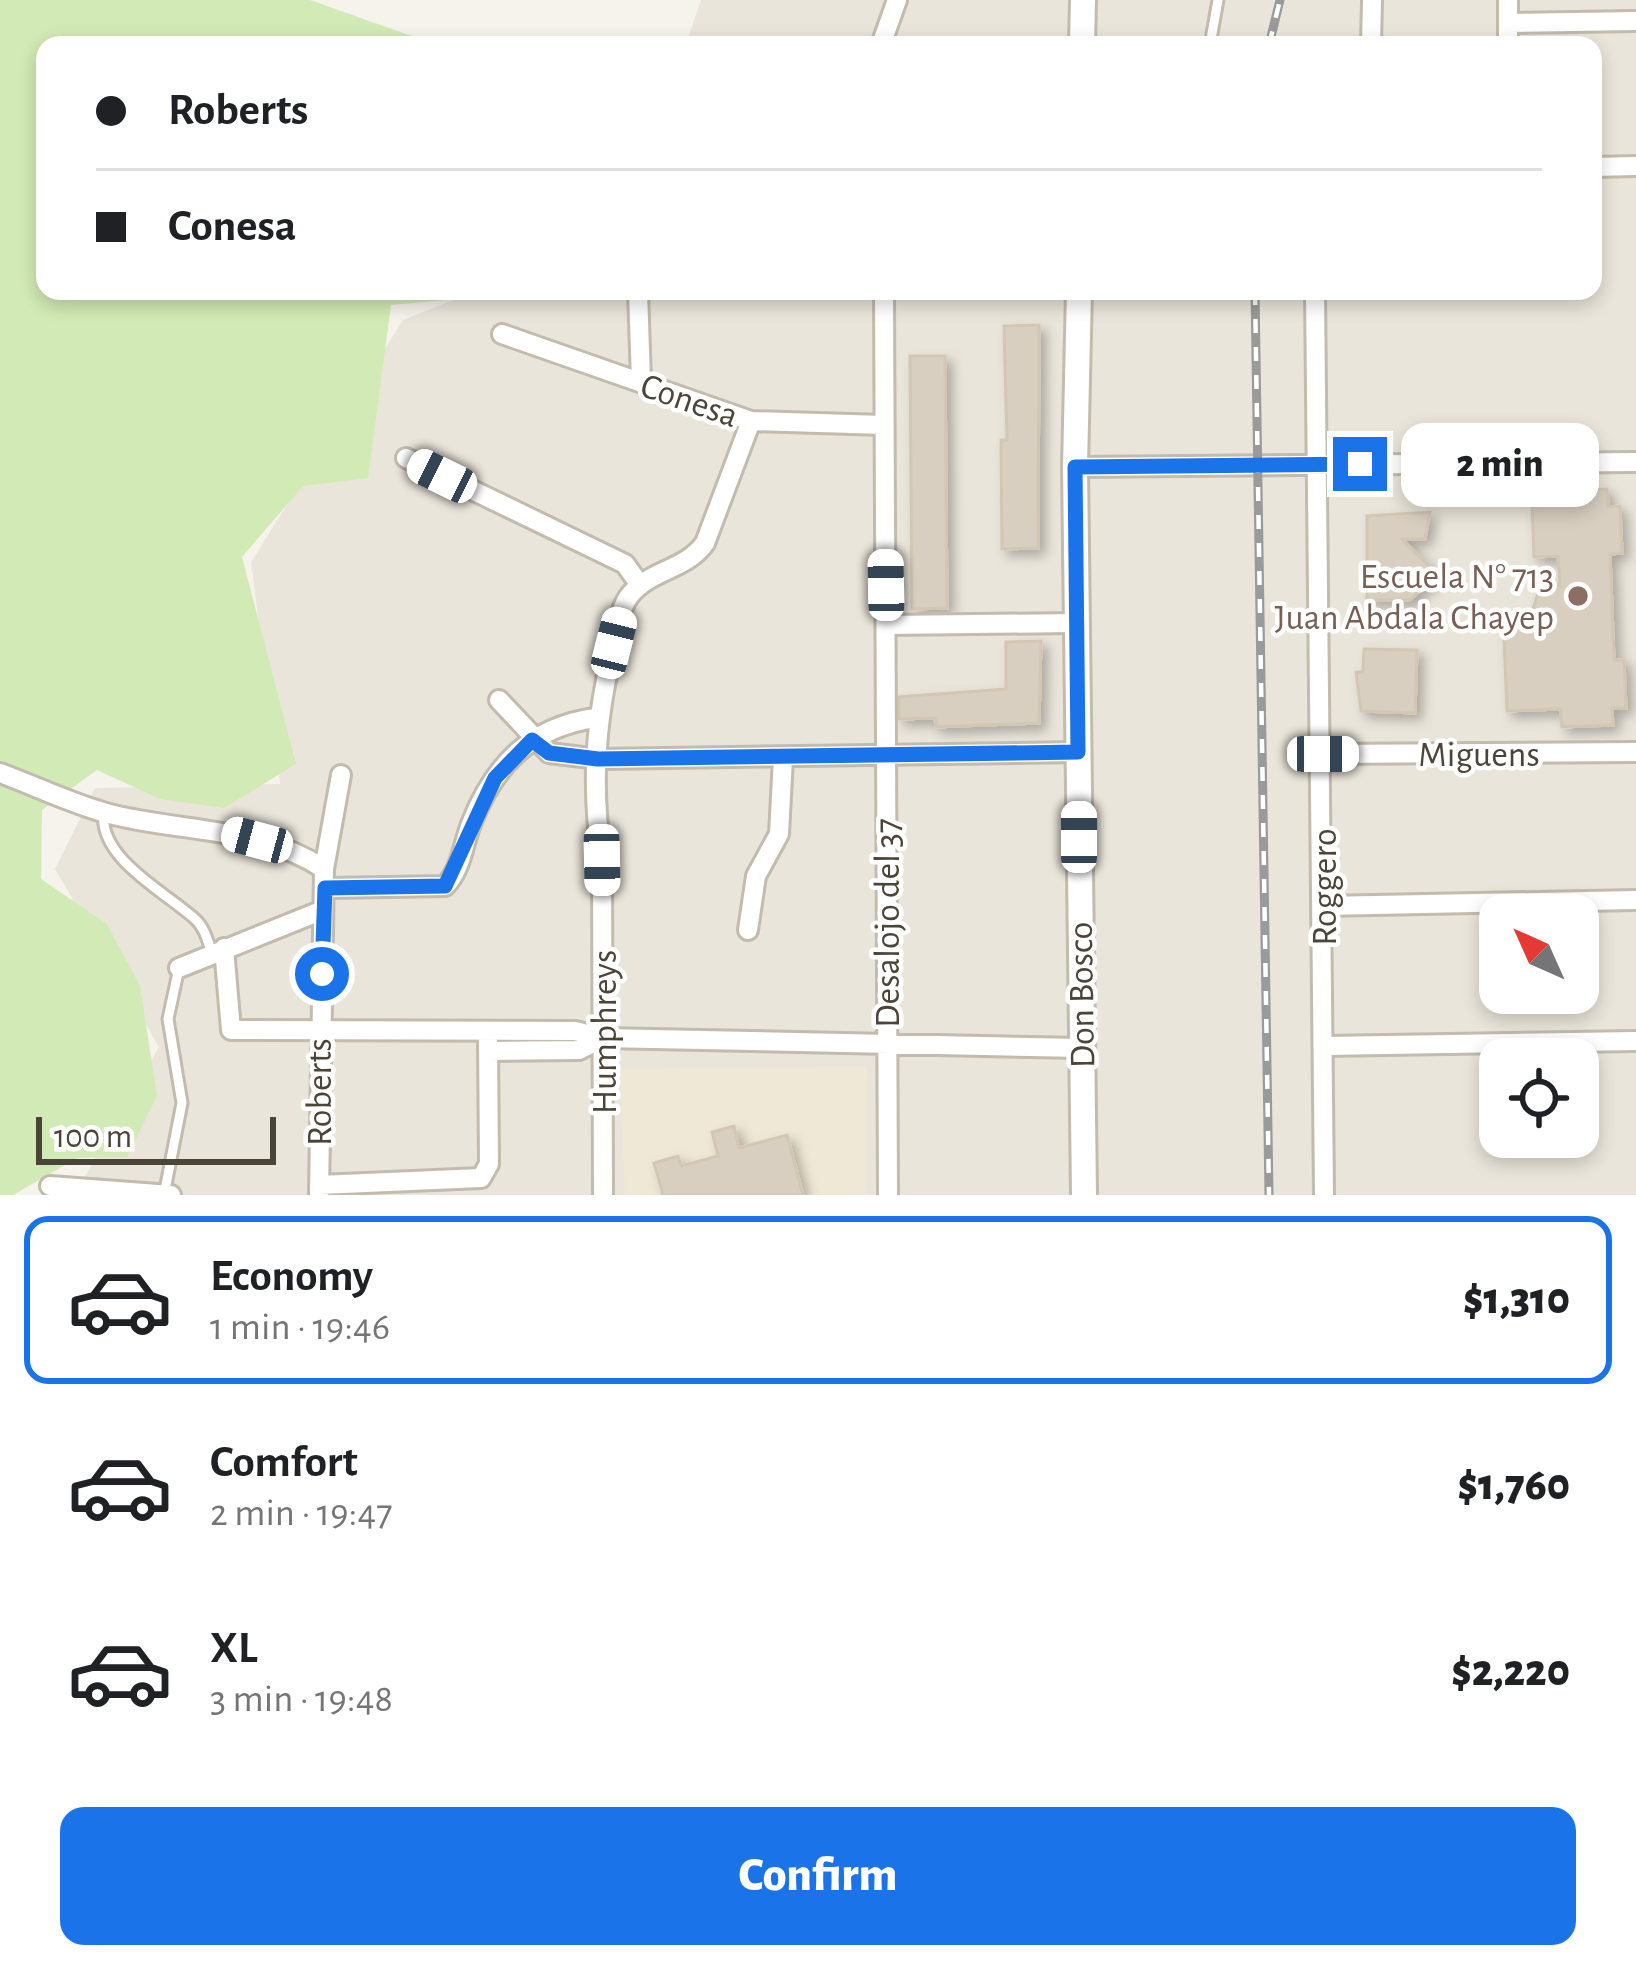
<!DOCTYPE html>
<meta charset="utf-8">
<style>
:root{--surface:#fff;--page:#f6f6f6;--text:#202124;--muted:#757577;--line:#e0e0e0;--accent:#1a73e8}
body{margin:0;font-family:"Alegreya Sans",sans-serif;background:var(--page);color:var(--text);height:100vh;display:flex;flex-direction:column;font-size:45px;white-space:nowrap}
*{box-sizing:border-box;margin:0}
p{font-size:39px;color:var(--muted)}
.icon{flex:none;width:66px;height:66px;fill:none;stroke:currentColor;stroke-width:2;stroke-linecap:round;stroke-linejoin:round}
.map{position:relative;height:1195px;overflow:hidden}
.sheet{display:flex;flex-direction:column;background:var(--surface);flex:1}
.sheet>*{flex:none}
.banner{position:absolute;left:36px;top:36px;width:1566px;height:264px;border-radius:24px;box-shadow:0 6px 18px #0003;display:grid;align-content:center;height:264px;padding:0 60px;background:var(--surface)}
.needle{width:78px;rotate:315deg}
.tools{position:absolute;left:1479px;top:894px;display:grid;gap:24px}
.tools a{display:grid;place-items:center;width:120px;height:120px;border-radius:24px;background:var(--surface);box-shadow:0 6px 18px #0003;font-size:60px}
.scale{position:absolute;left:36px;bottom:30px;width:240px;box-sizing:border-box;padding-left:12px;border:6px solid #4b4439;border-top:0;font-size:33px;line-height:42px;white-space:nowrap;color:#4b4439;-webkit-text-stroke:9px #fff;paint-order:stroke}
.end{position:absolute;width:54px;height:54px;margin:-27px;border:15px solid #1a73e8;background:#fff;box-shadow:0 0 0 6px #fff}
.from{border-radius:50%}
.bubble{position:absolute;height:84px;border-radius:24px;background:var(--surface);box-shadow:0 6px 18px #0003;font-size:39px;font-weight:800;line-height:84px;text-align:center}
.car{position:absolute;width:36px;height:72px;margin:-36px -18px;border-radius:15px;box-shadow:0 0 9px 3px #0007;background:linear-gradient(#fff 24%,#345 0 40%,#fff 0 76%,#345 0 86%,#fff 0)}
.banner b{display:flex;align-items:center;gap:42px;height:114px;font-size:45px}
.banner b+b{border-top:3px solid var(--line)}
.banner i{width:30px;height:30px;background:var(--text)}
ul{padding:21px 0 0;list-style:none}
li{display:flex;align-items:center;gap:36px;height:168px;margin:0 24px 18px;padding:0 36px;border:6px solid transparent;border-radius:24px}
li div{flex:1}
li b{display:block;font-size:45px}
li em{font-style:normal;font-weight:800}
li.on{border-color:var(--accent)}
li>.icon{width:108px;height:108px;stroke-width:1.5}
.primary-button{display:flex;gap:24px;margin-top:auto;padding:24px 60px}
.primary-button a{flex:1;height:138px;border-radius:24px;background:var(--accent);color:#fff;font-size:48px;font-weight:800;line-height:138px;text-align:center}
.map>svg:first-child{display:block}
.residential{fill:#eae5da;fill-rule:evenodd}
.education{fill:#efe8d6}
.green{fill:#d2eab5}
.building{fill:#d8cfc1;stroke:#d3c7b4;stroke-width:3;filter:url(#shadow)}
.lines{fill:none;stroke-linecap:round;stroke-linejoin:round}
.service-casing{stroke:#c2bbae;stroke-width:15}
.minor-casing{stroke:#c2bbae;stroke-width:24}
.tertiary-casing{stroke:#c2bbae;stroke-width:30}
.service{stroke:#fff;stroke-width:9}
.minor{stroke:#fff;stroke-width:18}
.tertiary{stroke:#fff;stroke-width:24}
.rail-casing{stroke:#9a9a9a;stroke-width:9}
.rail{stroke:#fff;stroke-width:4.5;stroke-dasharray:14;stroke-linecap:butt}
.route{stroke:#1a73e8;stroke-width:15}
.education-dot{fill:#8d6e63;stroke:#fff;stroke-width:4.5}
.labels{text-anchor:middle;stroke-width:9;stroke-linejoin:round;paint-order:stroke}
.street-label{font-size:36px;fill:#4b4439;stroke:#fff}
.education-label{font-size:36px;fill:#785e54;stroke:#fff;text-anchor:end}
</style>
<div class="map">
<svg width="1636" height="1195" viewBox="0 0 1636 1195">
<defs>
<filter id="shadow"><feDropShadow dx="6" dy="6" stdDeviation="6" flood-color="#0004"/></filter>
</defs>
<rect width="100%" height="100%" fill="#f6f3ec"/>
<!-- residential -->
<path class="residential" d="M701,0H1636V1195H74L159,1047L55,869L95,788L280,784L251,562L403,320L475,291H1593V45H686ZM1500,915H1578V993H1500ZM1500,1059H1578V1137H1500Z"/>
<!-- education -->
<path class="education" d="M867,1067L866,1195H625L620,1069Z"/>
<!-- green -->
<path class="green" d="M0,0H310L437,45H45V291H546L391,305L368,478L303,486L242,557L296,764L224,808L160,799L97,770L42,810L41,879L107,924L140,986L157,1096L127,1157L77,1158L13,1195H0Z"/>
<!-- building -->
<path class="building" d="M1039,325L1038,548L1002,549L1001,440H1007L1004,326Z
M910,356H945L947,608L912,609Z
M1607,489L1608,507L1620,506L1622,553L1610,554L1614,660H1624L1626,708H1612L1613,725L1562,727L1561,709L1507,711L1503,614L1532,612L1542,580L1560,586L1558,556L1534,557L1532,506L1558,505L1557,491Z
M1430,512L1425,539H1402L1437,574L1410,600H1367V516Z
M1041,641L1039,723L936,727L935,718L899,719V697L1006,689V642Z
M1364,649L1417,650L1415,713L1361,711L1356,672H1363Z
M734,1126L739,1148L787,1135L803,1195H663L654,1163L678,1156L681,1166L718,1156L712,1132Z"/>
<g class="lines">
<!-- service casing -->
<g class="service-casing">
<path id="service" d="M1210,45L1218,0
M104,812C97,858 167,893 195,919C205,928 208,942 212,954
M164,1195L182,1103L168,1019L179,968"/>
</g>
<!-- minor casing -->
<g class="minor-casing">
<path id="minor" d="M1508,0V45
M1508,23L1636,21
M881,45L897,0
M1371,45L1372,0
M1593,167L1636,166
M638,291L641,381
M884,291L888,1195
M1315,291L1324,1195
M502,334L751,421L884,425
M406,458L625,564L640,585
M1075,467L1636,462
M887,625L1077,623
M499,700L549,753L599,759L1078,752
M1323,754L1636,752
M0,773C35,786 70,803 106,813C179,833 258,825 324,869
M325,888L445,886C461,870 463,845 471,824C494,765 531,727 595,718
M1323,906L1636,900
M748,930L756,876L779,834L783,758
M224,948L231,1030L575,1031L603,1038L579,1050L488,1051
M179,968L323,910
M603,1038L1081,1048
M1324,1046L1636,1041
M319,1185L481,1178L489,1164L488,1041
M50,1186L171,1195
M319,1195L324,869L341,775
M603,1195L602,860C590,781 596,716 615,639C619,625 620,607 630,595C650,570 686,570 705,543L751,421"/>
</g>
<!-- tertiary casing -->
<g class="tertiary-casing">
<path id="tertiary" d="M1082,45L1083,0
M1079,291L1075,467L1084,1195"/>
</g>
<!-- service -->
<use href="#service" class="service"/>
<!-- minor -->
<use href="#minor" class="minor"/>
<!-- tertiary -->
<use href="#tertiary" class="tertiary"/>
<!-- rail casing -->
<g class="rail-casing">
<path id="rail" d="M1269,45L1280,0
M1255,291L1269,1195"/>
</g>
<!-- rail -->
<use href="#rail" class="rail"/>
</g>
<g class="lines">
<!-- route -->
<path class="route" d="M322,974L325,888L445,886L495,778L532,740L549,753L598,759L1078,752L1075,467L1360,464"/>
</g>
<!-- markers -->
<circle class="education-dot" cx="1578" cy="596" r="12"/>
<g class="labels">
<!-- street labels -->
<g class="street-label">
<text transform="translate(690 399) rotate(19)" y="13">Conesa</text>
<text x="1479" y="766">Miguens</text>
<text transform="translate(1323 887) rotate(-90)" y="13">Roggero</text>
<text transform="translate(886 923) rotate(-90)" y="13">Desalojo del 37</text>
<text transform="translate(1080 995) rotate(-91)" y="13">Don Bosco</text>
<text transform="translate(603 1032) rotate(-90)" y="13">Humphreys</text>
<text transform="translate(318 1092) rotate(-90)" y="13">Roberts</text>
</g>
<!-- education labels -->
<g class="education-label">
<text x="1554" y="588">Escuela N° 713<tspan x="1554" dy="41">Juan Abdala Chayep</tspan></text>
</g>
</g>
</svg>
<div class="tools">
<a><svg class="needle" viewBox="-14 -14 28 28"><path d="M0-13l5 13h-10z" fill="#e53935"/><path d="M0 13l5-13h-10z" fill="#757577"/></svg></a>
<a><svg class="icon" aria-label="locate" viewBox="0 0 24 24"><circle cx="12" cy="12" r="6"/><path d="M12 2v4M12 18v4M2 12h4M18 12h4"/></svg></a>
</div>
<div class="scale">100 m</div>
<i class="end from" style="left:322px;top:974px"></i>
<i class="end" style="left:1360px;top:464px"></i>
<div class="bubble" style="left:1401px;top:423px;width:198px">2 min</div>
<i class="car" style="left:442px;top:476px;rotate:296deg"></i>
<i class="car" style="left:886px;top:585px;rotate:359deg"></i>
<i class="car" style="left:614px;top:643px;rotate:14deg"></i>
<i class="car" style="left:1323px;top:754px;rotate:90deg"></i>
<i class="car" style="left:1079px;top:837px;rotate:0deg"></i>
<i class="car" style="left:257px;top:840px;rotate:285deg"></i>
<i class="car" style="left:602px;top:860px;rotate:179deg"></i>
<div class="banner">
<b><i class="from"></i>Roberts</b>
<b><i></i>Conesa</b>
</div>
</div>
<section class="sheet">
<ul>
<li class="on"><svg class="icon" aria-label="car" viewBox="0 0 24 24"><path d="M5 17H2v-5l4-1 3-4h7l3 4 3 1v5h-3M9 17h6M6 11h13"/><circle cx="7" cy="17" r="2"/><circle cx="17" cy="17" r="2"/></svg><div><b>Economy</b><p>1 min · 19:46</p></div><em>$1,310</em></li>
<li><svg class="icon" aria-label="car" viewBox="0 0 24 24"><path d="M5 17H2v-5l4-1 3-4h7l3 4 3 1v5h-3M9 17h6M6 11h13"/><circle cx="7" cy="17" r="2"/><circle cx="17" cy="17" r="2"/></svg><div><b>Comfort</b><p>2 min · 19:47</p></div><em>$1,760</em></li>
<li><svg class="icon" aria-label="car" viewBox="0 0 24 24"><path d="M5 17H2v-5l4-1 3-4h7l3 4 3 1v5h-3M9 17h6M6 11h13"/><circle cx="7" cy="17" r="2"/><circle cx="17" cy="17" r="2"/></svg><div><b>XL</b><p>3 min · 19:48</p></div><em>$2,220</em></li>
</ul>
<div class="primary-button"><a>Confirm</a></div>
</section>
